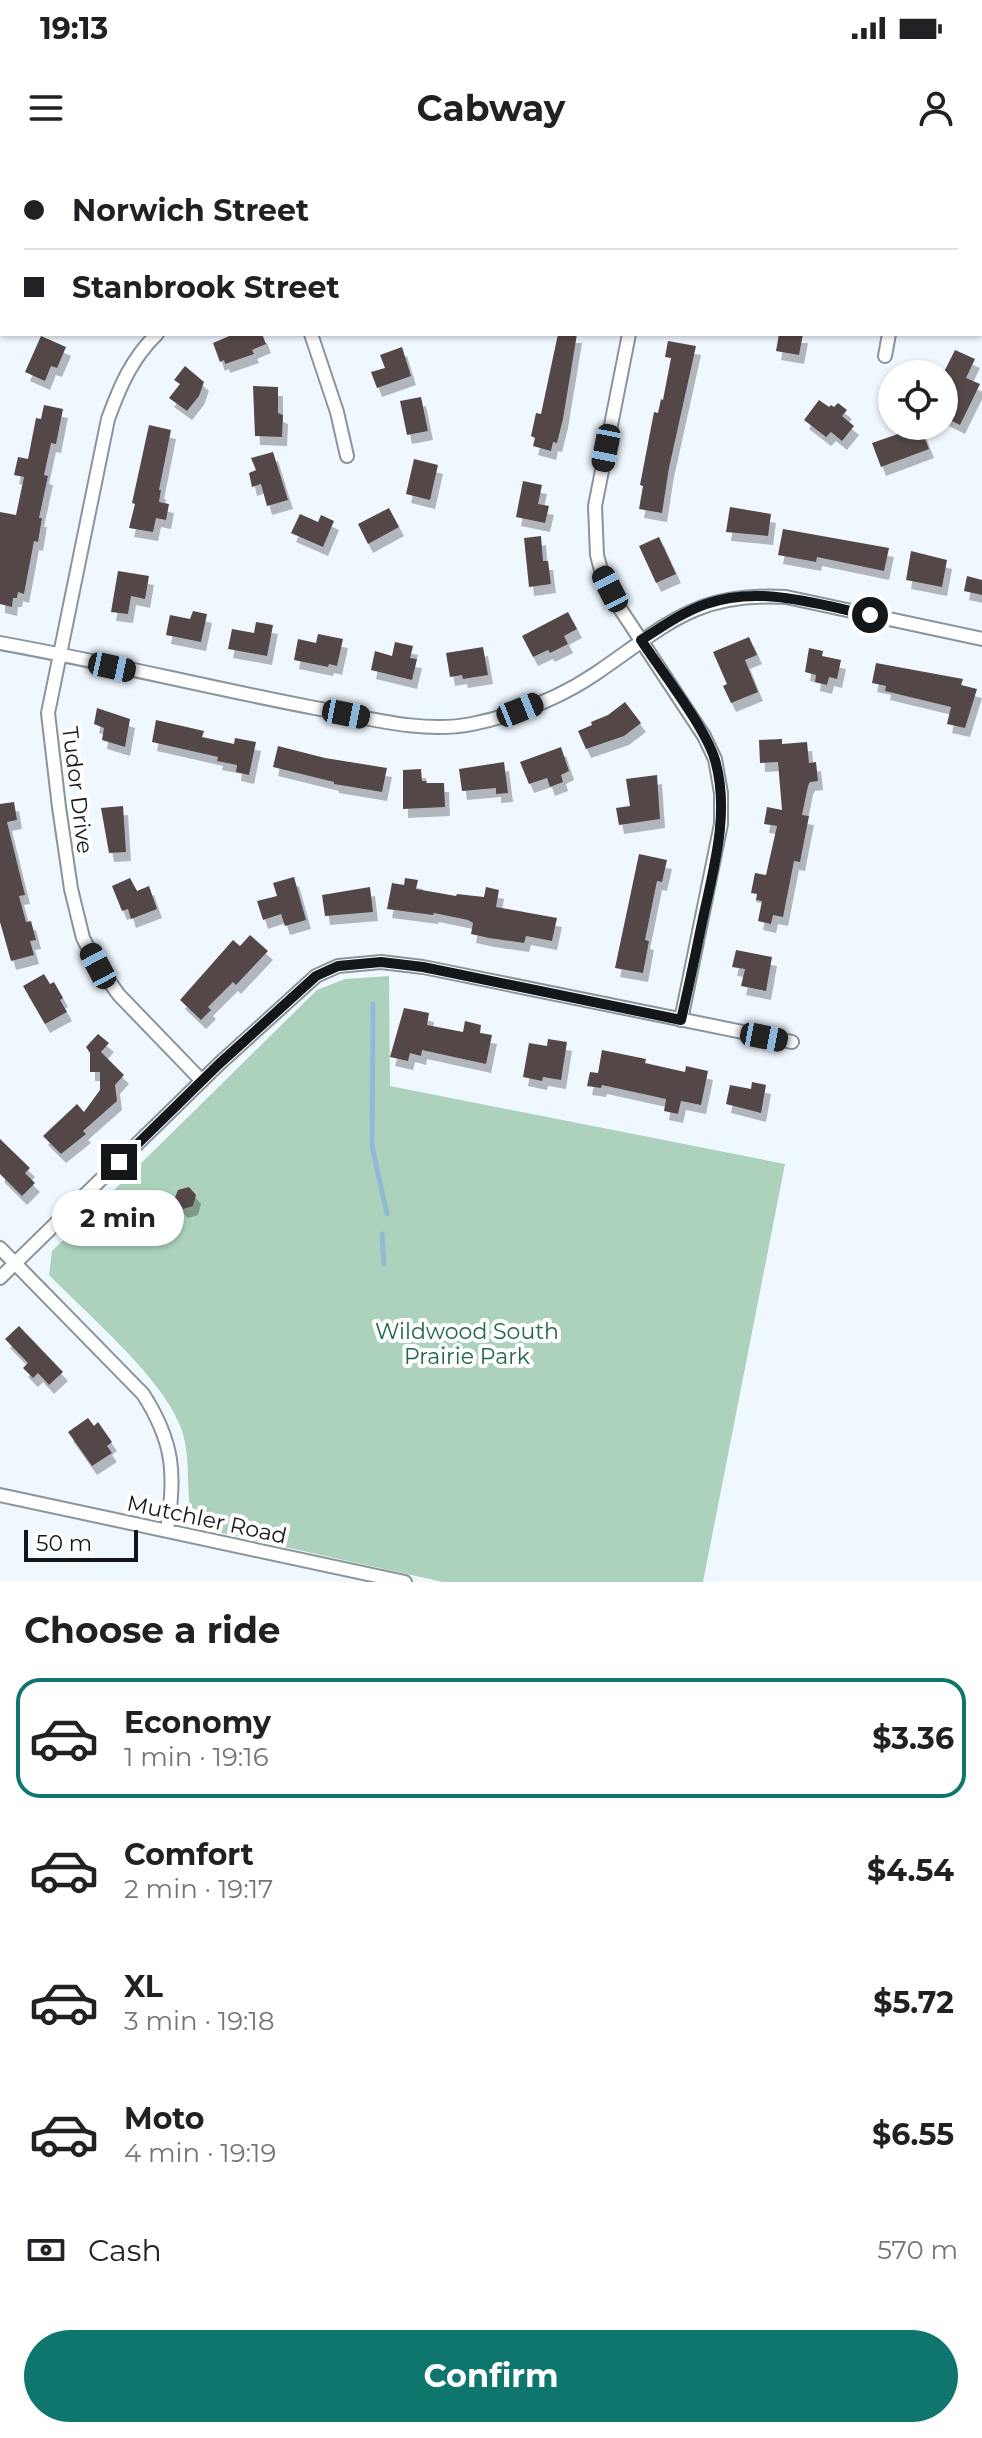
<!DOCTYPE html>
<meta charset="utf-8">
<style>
:root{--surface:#fff;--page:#f6f6f6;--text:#202124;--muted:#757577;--line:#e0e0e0;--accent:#0f766e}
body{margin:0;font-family:Montserrat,sans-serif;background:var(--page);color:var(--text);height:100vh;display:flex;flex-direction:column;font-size:30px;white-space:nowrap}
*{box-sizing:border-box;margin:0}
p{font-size:26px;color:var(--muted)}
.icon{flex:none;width:44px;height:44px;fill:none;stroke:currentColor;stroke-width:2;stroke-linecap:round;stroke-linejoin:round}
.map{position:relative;height:1422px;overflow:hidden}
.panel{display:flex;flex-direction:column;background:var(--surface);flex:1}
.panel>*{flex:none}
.guide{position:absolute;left:0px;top:0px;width:982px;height:176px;box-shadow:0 2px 6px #0004;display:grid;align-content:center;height:176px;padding:0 24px;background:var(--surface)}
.buttons{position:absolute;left:878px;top:200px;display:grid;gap:16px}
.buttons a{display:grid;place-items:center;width:80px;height:80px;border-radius:50%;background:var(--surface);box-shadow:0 2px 6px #0004;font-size:40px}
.scale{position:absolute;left:24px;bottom:20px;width:114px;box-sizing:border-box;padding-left:8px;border:4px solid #14171a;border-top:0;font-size:22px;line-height:28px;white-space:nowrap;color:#14171a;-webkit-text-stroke:6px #fff;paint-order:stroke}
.end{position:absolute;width:36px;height:36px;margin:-18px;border:10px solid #14171a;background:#fff;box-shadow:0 0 0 4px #fff}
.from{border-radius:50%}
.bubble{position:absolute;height:56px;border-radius:28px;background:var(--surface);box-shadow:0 2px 6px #0004;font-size:26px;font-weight:700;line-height:56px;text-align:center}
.car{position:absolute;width:24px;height:48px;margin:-24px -12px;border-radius:10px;box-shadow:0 0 6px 2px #0007;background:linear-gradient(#222 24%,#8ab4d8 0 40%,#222 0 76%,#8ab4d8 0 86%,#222 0)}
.guide b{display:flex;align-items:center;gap:28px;height:76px;font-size:30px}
.guide b+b{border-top:2px solid var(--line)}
.guide i{width:20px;height:20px;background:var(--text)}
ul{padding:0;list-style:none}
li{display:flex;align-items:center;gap:24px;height:120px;margin:0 16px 12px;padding:0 8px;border:4px solid transparent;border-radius:24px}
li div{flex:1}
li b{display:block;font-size:30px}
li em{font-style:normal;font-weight:700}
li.current{border-color:var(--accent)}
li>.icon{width:72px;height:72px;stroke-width:1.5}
h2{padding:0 24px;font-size:36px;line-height:96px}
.pay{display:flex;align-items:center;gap:20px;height:88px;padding:0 24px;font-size:30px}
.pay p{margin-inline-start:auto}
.primary-button{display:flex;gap:16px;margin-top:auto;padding:16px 24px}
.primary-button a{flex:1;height:92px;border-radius:48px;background:var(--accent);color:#fff;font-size:32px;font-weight:700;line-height:92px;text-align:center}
.status{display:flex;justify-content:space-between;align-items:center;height:56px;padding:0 40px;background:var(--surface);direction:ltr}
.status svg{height:22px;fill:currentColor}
header{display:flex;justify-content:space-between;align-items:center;height:104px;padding:0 24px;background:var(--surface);font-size:36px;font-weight:700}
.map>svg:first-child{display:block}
.green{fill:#acd2bc}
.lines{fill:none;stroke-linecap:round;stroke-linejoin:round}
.stream{stroke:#90bbd4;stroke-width:5}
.building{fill:#534746;filter:url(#shadow)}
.street-casing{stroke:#8a949b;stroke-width:16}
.street{stroke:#fff;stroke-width:12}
.route{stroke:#14171a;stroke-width:10}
.labels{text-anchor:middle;stroke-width:8;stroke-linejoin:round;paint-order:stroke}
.street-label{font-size:22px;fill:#14171a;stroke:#fff}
.park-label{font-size:22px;fill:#206746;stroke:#fff}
</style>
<div class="status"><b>19:13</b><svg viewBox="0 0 49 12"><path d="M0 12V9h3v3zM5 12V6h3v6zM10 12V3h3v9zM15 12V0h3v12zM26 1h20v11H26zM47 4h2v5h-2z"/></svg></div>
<header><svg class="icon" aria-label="menu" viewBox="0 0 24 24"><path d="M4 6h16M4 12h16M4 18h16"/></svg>Cabway<svg class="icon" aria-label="person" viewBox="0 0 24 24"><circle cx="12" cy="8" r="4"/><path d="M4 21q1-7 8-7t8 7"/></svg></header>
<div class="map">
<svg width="982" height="1422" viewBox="0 0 982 1422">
<defs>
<filter id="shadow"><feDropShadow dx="5" dy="9" stdDeviation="0" flood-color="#0004"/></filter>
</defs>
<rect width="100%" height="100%" fill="#f0f8ff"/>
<!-- green -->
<path class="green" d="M389,816L390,926L785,1004L703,1422H443L212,1371L193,1361C184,1329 193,1295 179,1263C158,1214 88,1155 49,1115L52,1091L317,830L345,819Z"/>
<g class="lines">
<!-- stream -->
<path class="stream" d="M373,844L372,986L387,1054
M382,1074L384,1104"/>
</g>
<!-- building -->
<path class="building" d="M234,174H262L266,184L252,190L254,194L225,204L224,200L220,202L213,183Z
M558,174H577L563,259L557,283L553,282L551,291L533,286L535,278L531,276L536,253L541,254Z
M779,174H803L799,195L776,191Z
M41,176L66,187L57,208L51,206L45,221L25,212Z
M668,181L696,186L669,308L662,353L639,349L643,326L640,325L654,252L658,253L661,239L663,240L671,198L665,197Z
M402,187L411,216L377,228L371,212L385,208L380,195Z
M955,190L975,199L966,218L980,224L960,265L944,257L953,235L944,231V212Z
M185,206L204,222L199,236L187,251L169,238L180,224L174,220Z
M253,226L278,227V253L283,255L282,277L255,276Z
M421,237L428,271L407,275L400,241Z
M819,240L829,247L831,245L834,247L838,243L847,250L842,256L854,266L842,281L831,272L826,277L804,260Z
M44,245L63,249L56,284L51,283L44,315L48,316L39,358H42L38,382L34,381L24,434L18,432L17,438H13L12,447L0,444V352L16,355L24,317L14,315L18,297L28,299L36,258L41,259Z
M149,265L171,270L159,330H161L159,342L169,344L166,360L156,358L153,372L129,368L135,344L132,343Z
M906,266H920L929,289L881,307L872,283L898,274L897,270Z
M273,292L288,340L267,346L261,324L252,327L249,313L256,310L251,298Z
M414,299L438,305L430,340L406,334Z
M523,321L542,325L538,344L549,346L545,363L516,357Z
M730,347L771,354L768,376L726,372Z
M389,348L399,367L368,384L358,364Z
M300,354L318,362L321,355L334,361L323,387L291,373Z
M783,369L889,388L884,411L817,397L816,402L778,395Z
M541,376L543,401H548L551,424L529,427L524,378Z
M659,377L676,414L656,423L639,386Z
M911,391L947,400L942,427L906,420Z
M118,411L149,416L145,439L131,436L128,454L111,452Z
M967,416L982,420V435L964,431Z
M193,451L207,454L201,482L166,475L170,455L190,459Z
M568,452L577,469L564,476L568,484L550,493L548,490L533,497L522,476Z
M256,462L273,465L267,496L228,489L232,469L254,473Z
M318,474L343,479L337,506L329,504L328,507L294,500L298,479L316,483Z
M749,477L757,495L745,500L758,532L731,543L723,526L727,524L713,492Z
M395,482L413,486L410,498L417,499L412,520L371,510L375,491L392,496Z
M483,487L488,515L463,519L462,515L450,517L446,493Z
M809,488L823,491L822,496L841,500L837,519L829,517L827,525L815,522L816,515L805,512Z
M876,503L963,519L961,525L977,529L965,568L947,564L951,547L885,531L886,526L872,523Z
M625,542L641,563L624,576L586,589L578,571L592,565L591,562L608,555Z
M97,548L130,559L125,587L102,580L104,568L94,564Z
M156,560L204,571L202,577L234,584L235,578L256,582L249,615L236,612L237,605L217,601L218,597L152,582Z
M782,579V584L807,582L809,603L816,602L818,621L810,622L808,626L802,655L809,656L800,702L794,701L783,757L773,755L771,764L758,761L762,741L756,740L757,734L751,733L755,713L766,715L777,666L764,664L767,647L782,650L778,602L760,603L759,580Z
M278,586L325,598L387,608L382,632L334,624V622L273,607Z
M561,587L569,611L561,615L563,622L550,627L547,618L529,624L520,602Z
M504,602L508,633L496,634V628L462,631L459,609Z
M421,609L422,621H427L426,623H444L445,647L403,649V610Z
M657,615L660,659L619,665L616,648L630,646L626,619Z
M14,642L17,660L7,662L25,735L19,736L26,762L31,761L36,780L30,781L34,795L11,801L0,762V644Z
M123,646L126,692L109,693L101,648Z
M639,694L667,700L662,722L657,721L645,780L649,781L643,813L615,808Z
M294,717L306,760L285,766L281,754L263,760L257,741L277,736L273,723Z
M130,718L137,731L149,726L157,749L131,759L128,749L122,751L112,726Z
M405,718L418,720L416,729L456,736L457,734L484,737L486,727L499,730L496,747L557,758L552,781L526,776L524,783L489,778L471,774L473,763L468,760L434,753L433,755L387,749L392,723L404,725Z
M370,727L373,752L325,756L322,735Z
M250,775L268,791L236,825L233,822L208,847L211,850L201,860L180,840L233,780L240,786Z
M736,790L772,797L766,831L741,826L745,809L732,807Z
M44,814L50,824L54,822L63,838L60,840L67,852L45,864L23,826Z
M404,848L429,853L427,865L463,872L465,861L481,865L480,873L492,875L486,904L422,890L421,896L410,893L408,901L390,897Z
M98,874L109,883L101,892L124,915L115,925L117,941L83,971L86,974L61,994L43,976L77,944L84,952L100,930V912H90V893L86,887Z
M548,879L567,882L561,920L543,917L542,921L523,917L529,883L547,886Z
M602,890L646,899L645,903L685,912L686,906L708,911L701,945L681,941L678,954L664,951L666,939L602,925L601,928L587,926L590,912L598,913Z
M752,922L766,925L761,953L726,944L730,925L751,929Z
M0,979L30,1008L25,1013L35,1023L22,1036L0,1014Z
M189,1027L196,1035L193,1046L183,1049L174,1040L178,1030Z
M19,1166L63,1212L49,1225L38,1213L33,1218L23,1208L28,1203L5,1179Z
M88,1258L94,1266L98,1262L112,1282L107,1286L112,1293L92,1306L68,1272Z"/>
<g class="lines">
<!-- street casing -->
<g class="street-casing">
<path id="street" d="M421,2L422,0
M663,2V0
M923,2V0
M157,174C132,198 120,226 108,259L48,553L59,647L71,729L83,778L98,806L119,835L202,921
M311,174L337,252L347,296
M629,174L595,346L597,395L602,414L617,444L704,576L715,599L721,633V664L681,860
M885,196L889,174
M0,483C106,502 210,528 315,548C365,557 421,574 472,564C515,555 558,539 595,514C666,466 694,432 786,437L982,479
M0,1088L143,1234C174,1282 176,1315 167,1370
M0,1118L219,904L316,816L338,806L381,802L423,807L792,882
M0,1335L405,1422"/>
</g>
<!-- street -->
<use href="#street" class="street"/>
</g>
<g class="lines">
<!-- route -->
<path class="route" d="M119,1002L219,904L316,816L338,806L381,802L423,807L681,860C689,826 696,792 703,758C714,707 730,652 715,600C705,567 662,512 641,480C662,467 683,452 706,444C760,425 816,444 870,455"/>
</g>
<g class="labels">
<!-- street labels -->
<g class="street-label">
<text transform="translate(78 630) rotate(83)" y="8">Tudor Drive</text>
<text transform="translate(207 1359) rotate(12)" y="8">Mutchler Road</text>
</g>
<!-- park labels -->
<g class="park-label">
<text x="467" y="1179">Wildwood South<tspan x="467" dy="25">Prairie Park</tspan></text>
</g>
</g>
</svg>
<div class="buttons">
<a><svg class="icon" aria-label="locate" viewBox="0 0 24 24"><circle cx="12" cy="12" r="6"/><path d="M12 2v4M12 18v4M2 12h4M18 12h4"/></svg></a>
</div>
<div class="scale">50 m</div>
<i class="end from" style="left:870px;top:455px"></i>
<i class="end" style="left:119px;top:1002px"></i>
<div class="bubble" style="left:52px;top:1030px;width:132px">2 min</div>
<i class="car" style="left:606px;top:288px;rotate:191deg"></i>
<i class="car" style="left:610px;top:429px;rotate:333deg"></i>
<i class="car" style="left:112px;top:507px;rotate:102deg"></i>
<i class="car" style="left:520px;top:550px;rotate:68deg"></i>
<i class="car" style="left:346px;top:554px;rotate:101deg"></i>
<i class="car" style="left:98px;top:806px;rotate:332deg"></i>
<i class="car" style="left:764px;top:877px;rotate:101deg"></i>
<div class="guide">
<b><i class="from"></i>Norwich Street</b>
<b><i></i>Stanbrook Street</b>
</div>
</div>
<section class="panel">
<h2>Choose a ride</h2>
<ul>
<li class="current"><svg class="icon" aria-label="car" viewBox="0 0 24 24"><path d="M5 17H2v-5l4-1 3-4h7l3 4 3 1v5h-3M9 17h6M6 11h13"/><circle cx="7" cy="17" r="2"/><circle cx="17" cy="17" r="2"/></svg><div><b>Economy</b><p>1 min · 19:16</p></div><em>$3.36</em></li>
<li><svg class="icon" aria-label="car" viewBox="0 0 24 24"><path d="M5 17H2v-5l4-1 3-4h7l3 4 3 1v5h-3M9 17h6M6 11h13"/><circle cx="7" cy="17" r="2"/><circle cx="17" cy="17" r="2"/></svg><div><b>Comfort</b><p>2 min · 19:17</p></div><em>$4.54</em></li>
<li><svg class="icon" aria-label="car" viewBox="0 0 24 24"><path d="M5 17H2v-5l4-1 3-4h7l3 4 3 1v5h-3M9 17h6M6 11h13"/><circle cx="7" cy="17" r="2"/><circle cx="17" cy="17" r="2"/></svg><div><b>XL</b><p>3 min · 19:18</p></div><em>$5.72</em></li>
<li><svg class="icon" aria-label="car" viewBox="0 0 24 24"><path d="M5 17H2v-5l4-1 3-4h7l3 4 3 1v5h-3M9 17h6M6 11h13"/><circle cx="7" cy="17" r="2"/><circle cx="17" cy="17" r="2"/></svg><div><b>Moto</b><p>4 min · 19:19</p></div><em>$6.55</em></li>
</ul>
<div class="pay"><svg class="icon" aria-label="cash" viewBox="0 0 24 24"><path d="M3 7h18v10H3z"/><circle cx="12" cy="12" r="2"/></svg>Cash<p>570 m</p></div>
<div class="primary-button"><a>Confirm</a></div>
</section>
